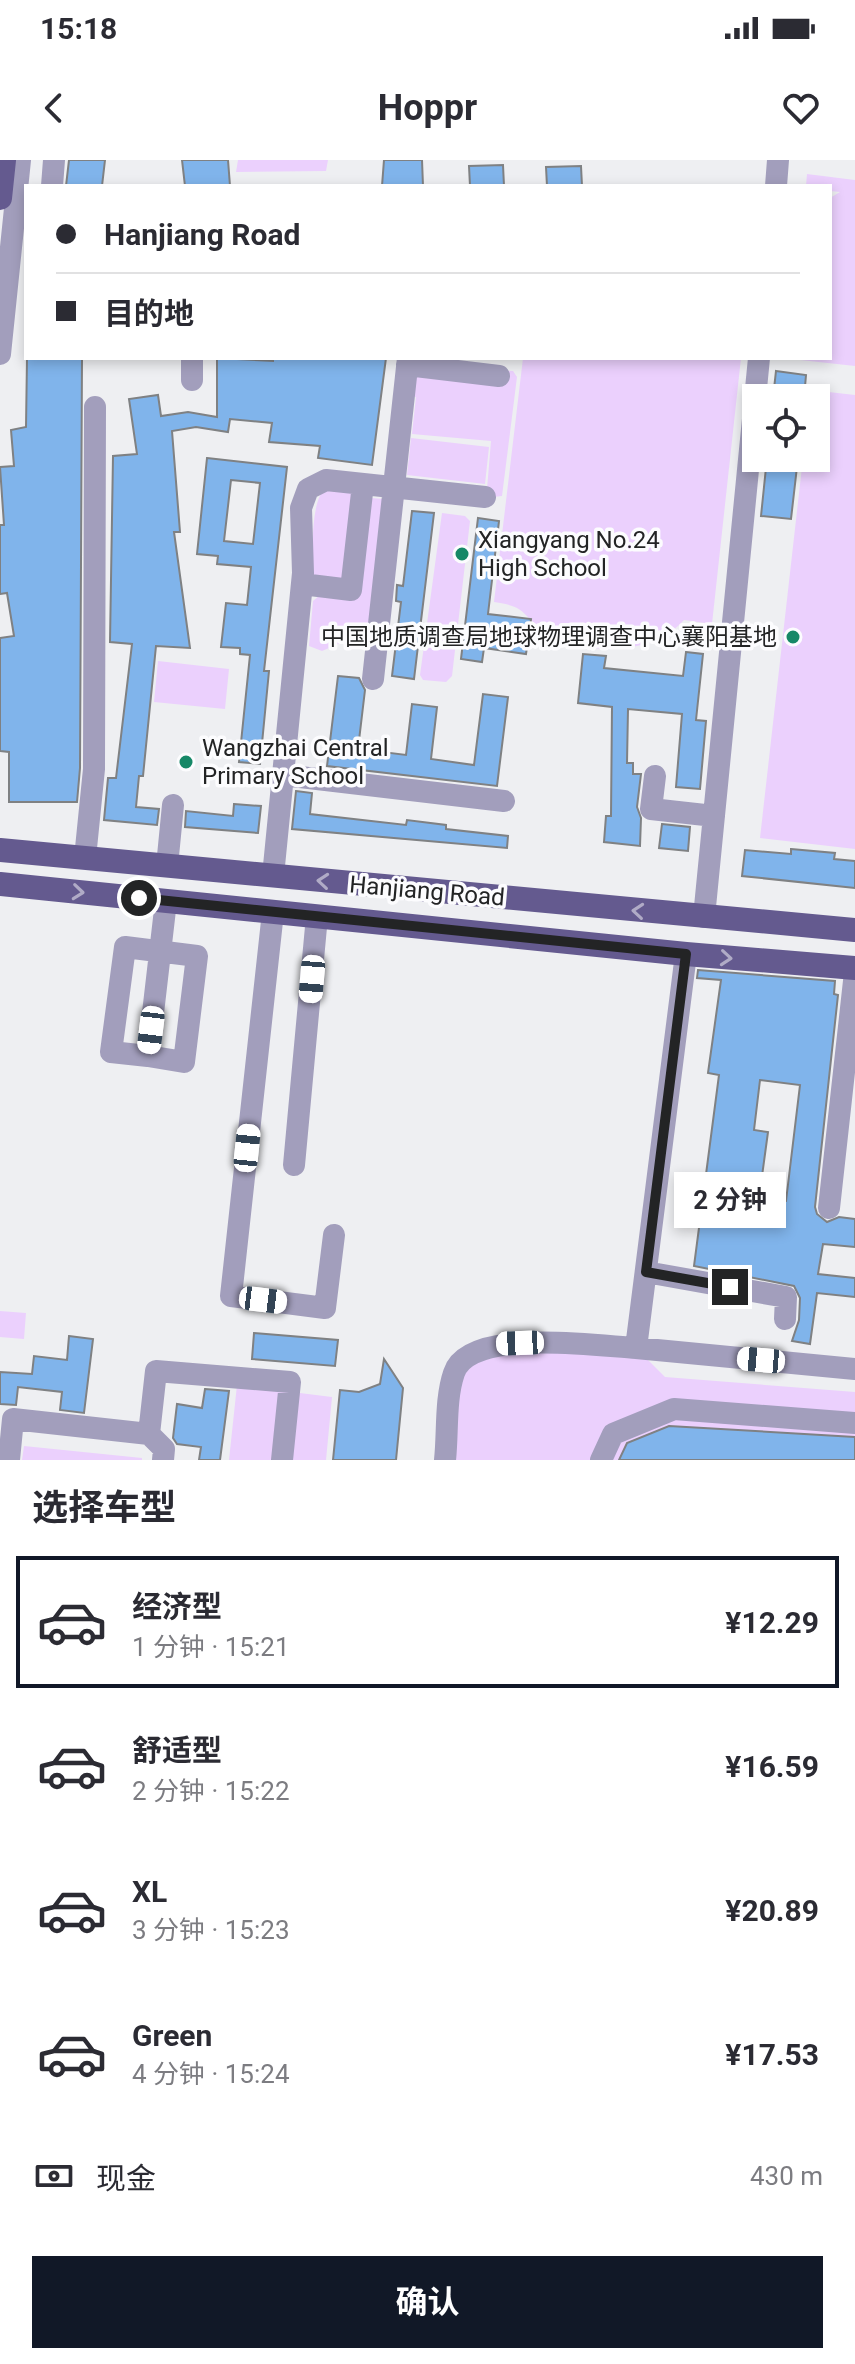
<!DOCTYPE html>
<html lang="zh">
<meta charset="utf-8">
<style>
:root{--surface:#fff;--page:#f7f7f7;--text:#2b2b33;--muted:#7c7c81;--line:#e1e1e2;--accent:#111827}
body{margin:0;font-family:Roboto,"Noto Sans SC",sans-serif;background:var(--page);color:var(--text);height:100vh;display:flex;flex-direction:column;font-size:30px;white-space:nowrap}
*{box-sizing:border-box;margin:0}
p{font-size:26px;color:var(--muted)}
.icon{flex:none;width:44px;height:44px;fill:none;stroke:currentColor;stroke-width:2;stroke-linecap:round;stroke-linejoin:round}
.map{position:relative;height:1300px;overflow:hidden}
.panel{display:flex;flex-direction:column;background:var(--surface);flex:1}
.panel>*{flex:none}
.banner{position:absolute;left:24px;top:24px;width:808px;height:176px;border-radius:0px;box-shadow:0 4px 12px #0003;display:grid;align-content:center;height:176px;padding:0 32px;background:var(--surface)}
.tools{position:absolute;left:742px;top:224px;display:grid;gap:16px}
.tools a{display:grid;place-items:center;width:88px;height:88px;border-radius:0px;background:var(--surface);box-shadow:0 4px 12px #0003;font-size:40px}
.end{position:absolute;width:36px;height:36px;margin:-18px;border:10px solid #232425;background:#fff;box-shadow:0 0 0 4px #fff}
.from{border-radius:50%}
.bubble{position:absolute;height:56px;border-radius:0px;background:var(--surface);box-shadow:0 4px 12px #0003;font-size:26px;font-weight:700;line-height:56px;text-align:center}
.car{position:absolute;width:24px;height:48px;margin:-24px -12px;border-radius:10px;box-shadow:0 0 6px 2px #0007;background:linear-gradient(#fff 24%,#345 0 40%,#fff 0 76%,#345 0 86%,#fff 0)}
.banner b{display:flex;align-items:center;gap:28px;height:76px;font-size:30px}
.banner b+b{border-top:2px solid var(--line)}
.banner i{width:20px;height:20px;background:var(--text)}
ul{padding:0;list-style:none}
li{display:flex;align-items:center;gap:24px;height:132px;margin:0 16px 12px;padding:0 16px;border:4px solid transparent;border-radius:0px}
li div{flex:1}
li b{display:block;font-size:30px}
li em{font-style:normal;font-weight:700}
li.selected{border-color:var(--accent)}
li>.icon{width:72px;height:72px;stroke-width:1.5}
h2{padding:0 32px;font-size:36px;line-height:96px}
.pay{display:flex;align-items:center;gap:20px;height:88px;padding:0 32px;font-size:30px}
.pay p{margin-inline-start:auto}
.action{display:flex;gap:16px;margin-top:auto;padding:16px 32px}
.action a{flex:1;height:92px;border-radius:0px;background:var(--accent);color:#fff;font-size:32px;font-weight:700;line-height:92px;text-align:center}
.status{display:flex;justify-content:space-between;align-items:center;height:56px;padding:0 40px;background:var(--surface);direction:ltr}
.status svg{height:22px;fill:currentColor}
header{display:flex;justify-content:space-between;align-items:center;height:104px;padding:0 32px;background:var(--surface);font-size:36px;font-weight:700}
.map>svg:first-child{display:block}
.green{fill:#ebd0fd}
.building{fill:#80b4eb;stroke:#7f8183;stroke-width:2;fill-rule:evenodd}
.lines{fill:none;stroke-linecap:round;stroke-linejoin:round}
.minor{stroke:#a29ebc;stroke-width:22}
.major{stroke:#645a8f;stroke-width:24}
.oneway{stroke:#b0abc6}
.route{stroke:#232425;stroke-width:10}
.poi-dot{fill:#168867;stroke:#fcfcfe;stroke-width:3}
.labels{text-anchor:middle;stroke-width:7;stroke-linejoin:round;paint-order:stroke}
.poi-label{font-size:24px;fill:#232425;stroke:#fcfcfe;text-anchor:start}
.street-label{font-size:24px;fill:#232425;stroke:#fcfcfe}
</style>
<div class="status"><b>15:18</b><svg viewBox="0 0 49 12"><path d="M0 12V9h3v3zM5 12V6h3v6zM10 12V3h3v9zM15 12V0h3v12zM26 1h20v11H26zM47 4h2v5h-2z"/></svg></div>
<header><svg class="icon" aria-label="back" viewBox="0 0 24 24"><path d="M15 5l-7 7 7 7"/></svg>Hoppr<svg class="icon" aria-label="heart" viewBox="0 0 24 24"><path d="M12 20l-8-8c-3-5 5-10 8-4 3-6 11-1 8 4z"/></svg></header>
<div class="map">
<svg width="855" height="1300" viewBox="0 0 855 1300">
<rect width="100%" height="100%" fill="#eeeff2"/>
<!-- green -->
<path class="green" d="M238,0H328L326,11L236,12Z
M807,14L855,20V206L782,198H830V38L840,32L830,31V26H806Z
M523,198H741L712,464L684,460C652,496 584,497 545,471C519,454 529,447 494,442Z
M407,205L513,211L517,217L502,336L494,337L487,329L491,281L412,274L416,237L404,235Z
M811,230L855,235V689L760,678L803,298H816V238H810Z
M411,278L489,287L485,324L407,315Z
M325,329L354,331L347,419L312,418C313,396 310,341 325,329Z
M371,338L384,339L371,484L343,482L322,491L309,486L313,441L320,435L352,437Z
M442,353L465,356L470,361L452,516L446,522L423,520L420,515Z
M158,501L229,509L225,549L154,542Z
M0,1151L26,1153L24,1179L0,1177Z
M636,1188L665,1217L855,1232V1300H446L454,1211L469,1196Z
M237,1225L332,1237L326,1300H229Z
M24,1286L142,1298V1300H22Z"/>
<!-- building -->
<path class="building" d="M69,0H105L102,26H66Z
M182,0H228L230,26H185Z
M384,0H422L423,26H382Z
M503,5L504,26H470L469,6Z
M581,6L582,26H547L546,7Z
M27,198H82L80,608L77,642H9V592L0,591V478L14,476L7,433L0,434V365H4L0,307L14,306L11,270L26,267Z
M217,198L273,201V198H386L372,305L318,298L320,286L269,282L272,263L230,259L228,272L196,267L172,271L180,372H174L190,488L156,486L143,616H139L136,647L159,649L157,665L104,660L108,618H116L132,484L110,482L113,296L137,294L129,239L158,235L161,256L188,252L217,257Z
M776,211L806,215L804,238H773Z
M207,298L287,307L264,511H269L260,604L239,602L250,495L240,494V488L221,487L226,443L247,445L251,407L217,404L218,396L197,394ZM231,320L260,323L253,384L224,381Z
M767,298H798L791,359L761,356Z
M412,351L434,353L414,519L392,516L401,442L396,441L397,425L403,426Z
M478,358L499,361L488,454L531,459L526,494L484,488L482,502L461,499Z
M686,492L703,494L696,560L706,561L700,629L676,627L682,554L628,549L627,603H633V614H641L637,647L641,658L640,686L604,682L606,656H611L612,547L578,543L583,494L606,496L604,508L683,516Z
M338,516L359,518L365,530L358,589L406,595L412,544L437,547L431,599L474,605L483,534L508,537L497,626L327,606Z
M296,631L312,633L310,654L406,665L407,660L446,665V669L508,676L507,688L292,669Z
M234,644L261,646L258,673L185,667L186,651L233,656Z
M662,664L690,667L688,691L659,688Z
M791,689L835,693L834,699L855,701V728L742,716L745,690L791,694Z
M698,810L835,821L834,834L838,835L815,1047L817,1054L827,1062L839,1057L855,1059V1087L823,1084L818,1114L855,1118V1137L817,1133L810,1184L792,1181L799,1160L800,1138L794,1126L694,1106L719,915L708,913L721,820L697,818ZM760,920L800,925L786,1041L759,1038L768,972L754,970Z
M254,1173L338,1180L335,1206L252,1199Z
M69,1176L93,1179L84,1253L60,1250L62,1232L18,1227L16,1245L0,1244V1212L32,1214L34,1196L67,1200Z
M384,1199L403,1228L396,1300H333L340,1230L359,1232L380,1224Z
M205,1229L229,1231L220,1300H199L201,1287L177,1284L173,1278L177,1244L202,1248Z
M669,1266L855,1277V1300H619L627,1283Z"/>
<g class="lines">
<!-- minor -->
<path class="minor" d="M52,26L54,0
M776,26L778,0
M0,194L20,0
M407,205L499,216
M192,220V198
M302,424L351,430L363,324
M373,519L408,198
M283,615L504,641
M655,616L651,649L714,656
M85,698L94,609L95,247
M167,706L173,645
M273,716L303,413L301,348L308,329L326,320L485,337
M273,752L231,1136L325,1148L334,1075
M704,757L759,198
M148,896L184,902L197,796L125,787L111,892L148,896L166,741
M294,1005L317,756
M829,1048L855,812
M646,1112L786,1137L785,1159
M636,1188L855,1209
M149,1274L164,1289L163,1300
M9,1300L13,1259L149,1274L156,1211L290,1222L282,1300
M445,1300C448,1273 445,1239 454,1213C469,1167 598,1186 636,1188L686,794
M601,1300L613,1274L674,1249L855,1263"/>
<!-- major -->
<path class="major" d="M0,38L4,0
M0,690L855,770
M0,724L686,794L855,808"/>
</g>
<!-- one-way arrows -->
<defs><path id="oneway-chevron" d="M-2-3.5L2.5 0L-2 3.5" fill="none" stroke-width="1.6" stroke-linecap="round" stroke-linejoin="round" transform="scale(2)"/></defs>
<g class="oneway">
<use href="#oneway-chevron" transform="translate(323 721) rotate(-175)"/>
<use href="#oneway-chevron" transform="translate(78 732) rotate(6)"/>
<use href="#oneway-chevron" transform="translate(638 751) rotate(-175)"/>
<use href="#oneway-chevron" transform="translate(726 798) rotate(5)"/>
</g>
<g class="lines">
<!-- route -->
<path class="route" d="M139,738L686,794L646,1112L730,1127"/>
</g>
<!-- markers -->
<g class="poi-dot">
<circle cx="462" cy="394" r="8"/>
<circle cx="793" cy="477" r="8"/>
<circle cx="186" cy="602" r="8"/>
</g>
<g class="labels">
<!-- poi labels -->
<g class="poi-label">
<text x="478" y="388">Xiangyang No.24<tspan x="478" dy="28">High School</tspan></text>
<text x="777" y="485" text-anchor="end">中国地质调查局地球物理调查中心襄阳基地</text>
<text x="202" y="596">Wangzhai Central<tspan x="202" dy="28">Primary School</tspan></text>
</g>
<!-- street labels -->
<g class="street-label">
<text transform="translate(427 731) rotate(5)" y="8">Hanjiang Road</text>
</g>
</g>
</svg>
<div class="tools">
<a><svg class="icon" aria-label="locate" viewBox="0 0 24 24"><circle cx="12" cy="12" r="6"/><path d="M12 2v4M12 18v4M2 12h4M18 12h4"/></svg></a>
</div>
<i class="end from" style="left:139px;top:738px"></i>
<i class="end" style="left:730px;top:1127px"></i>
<div class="bubble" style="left:674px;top:1012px;width:112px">2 分钟</div>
<i class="car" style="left:312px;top:819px;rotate:185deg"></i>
<i class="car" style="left:151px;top:870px;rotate:187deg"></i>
<i class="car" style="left:247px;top:988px;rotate:6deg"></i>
<i class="car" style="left:263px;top:1140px;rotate:97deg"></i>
<i class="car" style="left:520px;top:1183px;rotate:268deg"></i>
<i class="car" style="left:761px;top:1200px;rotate:275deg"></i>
<div class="banner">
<b><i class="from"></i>Hanjiang Road</b>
<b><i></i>目的地</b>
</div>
</div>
<section class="panel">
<h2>选择车型</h2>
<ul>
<li class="selected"><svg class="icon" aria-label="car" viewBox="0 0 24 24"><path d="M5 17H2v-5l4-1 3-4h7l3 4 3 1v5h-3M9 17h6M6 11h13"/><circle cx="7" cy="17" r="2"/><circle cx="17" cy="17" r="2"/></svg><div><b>经济型</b><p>1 分钟 · 15:21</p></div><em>¥12.29</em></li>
<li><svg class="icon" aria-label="car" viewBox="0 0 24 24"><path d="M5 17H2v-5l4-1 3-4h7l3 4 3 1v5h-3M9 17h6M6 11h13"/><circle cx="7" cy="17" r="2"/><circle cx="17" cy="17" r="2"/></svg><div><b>舒适型</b><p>2 分钟 · 15:22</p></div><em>¥16.59</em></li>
<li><svg class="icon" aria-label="car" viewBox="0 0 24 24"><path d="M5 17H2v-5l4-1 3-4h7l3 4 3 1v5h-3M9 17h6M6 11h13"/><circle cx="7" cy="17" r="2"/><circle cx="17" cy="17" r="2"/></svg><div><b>XL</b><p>3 分钟 · 15:23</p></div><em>¥20.89</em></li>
<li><svg class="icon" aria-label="car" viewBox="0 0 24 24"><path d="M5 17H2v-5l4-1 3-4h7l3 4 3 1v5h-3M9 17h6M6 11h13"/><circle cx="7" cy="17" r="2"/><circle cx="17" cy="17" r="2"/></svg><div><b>Green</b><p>4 分钟 · 15:24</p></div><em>¥17.53</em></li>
</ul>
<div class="pay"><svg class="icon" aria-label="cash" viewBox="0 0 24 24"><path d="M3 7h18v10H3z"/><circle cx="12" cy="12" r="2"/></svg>现金<p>430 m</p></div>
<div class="action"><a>确认</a></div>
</section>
